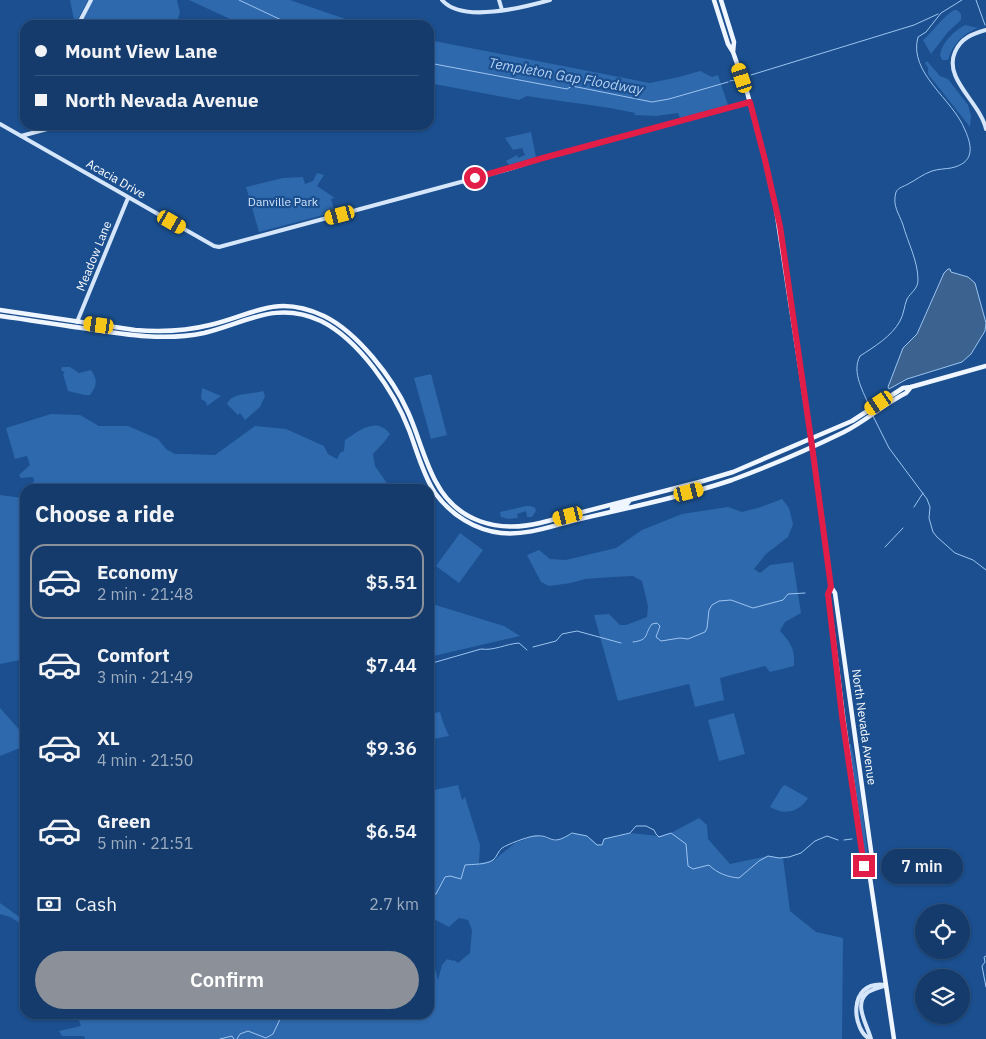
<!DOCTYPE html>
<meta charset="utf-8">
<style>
:root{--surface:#143b6b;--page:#1d4271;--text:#f1f3f6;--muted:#9dadc1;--line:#33557e;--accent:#8c9099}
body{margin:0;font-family:"IBM Plex Sans",sans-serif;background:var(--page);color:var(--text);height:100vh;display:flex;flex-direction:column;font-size:19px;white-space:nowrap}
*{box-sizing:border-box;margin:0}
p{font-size:16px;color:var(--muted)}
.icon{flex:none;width:28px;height:28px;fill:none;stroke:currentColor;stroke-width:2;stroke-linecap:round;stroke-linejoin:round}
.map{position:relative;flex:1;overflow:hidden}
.details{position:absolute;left:20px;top:484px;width:414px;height:535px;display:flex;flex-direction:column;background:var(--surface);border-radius:15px;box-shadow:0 1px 4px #0004,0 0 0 1px var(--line)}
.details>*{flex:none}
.guide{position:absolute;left:20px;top:20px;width:414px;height:110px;border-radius:15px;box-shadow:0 1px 4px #0004,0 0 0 1px var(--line);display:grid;align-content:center;height:110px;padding:0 15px;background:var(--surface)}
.buttons{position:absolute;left:915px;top:904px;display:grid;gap:10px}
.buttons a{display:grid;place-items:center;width:55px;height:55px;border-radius:50%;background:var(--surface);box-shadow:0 1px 4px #0004,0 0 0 1px var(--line);font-size:25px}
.end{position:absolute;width:22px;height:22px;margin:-11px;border:6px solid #e11d48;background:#fff;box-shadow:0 0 0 2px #fff}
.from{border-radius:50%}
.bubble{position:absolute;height:35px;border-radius:18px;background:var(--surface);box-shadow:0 1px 4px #0004,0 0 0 1px var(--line);font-size:16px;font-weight:600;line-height:35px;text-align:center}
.car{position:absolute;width:15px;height:30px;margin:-15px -8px;border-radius:6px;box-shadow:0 0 4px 1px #0007;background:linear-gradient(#f5c518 24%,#345 0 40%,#f5c518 0 76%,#345 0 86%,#f5c518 0)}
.guide b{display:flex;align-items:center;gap:18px;height:48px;font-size:19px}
.guide b+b{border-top:1px solid var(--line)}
.guide i{width:12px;height:12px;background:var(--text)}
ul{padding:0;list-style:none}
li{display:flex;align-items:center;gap:15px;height:75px;margin:0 10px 8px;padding:0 5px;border:2px solid transparent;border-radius:15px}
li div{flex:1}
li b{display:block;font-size:19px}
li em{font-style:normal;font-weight:600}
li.active{border-color:var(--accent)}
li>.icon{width:45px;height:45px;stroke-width:1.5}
h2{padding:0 15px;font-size:22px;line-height:60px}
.pay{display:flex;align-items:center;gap:12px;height:55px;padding:0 15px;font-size:19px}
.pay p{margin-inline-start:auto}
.cta{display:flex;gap:10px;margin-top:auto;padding:10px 15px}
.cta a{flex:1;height:58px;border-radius:30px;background:var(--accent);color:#fff;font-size:20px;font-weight:600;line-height:58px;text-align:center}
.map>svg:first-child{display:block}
.green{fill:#2e69ad}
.water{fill:#3c6290;stroke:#9cc4f0}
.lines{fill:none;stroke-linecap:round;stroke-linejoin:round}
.stream{stroke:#9cc4f0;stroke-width:1}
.secondary{stroke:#d6e6fa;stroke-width:4}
.primary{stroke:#f0f6ff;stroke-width:4.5}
.route{stroke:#e11d48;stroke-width:6}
.labels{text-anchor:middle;stroke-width:4.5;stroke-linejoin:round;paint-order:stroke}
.street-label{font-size:12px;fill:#fff;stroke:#1b4f8f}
.park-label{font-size:12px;fill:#cfe3fa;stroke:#1b4f8f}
.water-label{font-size:14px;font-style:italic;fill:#b5d3f5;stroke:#1b4f8f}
</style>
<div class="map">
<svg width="986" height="1039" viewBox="0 0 986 1039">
<rect width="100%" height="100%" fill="#1b4f8f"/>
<!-- green -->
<path class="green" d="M70,0H88L75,25Z
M93,0H177L180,13L178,18L182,25H80Z
M189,0H290L363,25H243Z
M954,10H957L961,14V20L948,32L931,54L923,40C935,30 939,20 954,10Z
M965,25L978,28C961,35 954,43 948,60H942L940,55C942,42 954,31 965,25Z
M429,40L650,83L679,77L700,71L712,77L718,75L728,105L680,118L678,113L656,116L634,115L635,113C599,105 563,102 527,96L519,100L429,83Z
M927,61L940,76L948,79L968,105L971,116L970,127L928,74V68L925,63Z
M531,132L536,157L509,165L506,161L517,155L518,158L525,155L522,148L513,150L505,138Z
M317,173L324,175L317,186L335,198L331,199L335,212L259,232L246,187L283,178L303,177L305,184L313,181Z
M62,367H70L79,373L91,370C98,380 97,386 90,395H85L68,391L63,374L65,373L61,370Z
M431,374L447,435L431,439L414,378Z
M202,388L221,396L207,406L206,402L201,399Z
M263,391L265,396L260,407L245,420L240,413L238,415L227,404C232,392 251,395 263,391Z
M51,414L80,415L99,426H128L158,439L166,449L175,454H186L215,455L255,426L286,429L324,446L328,454L337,459L340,453L344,451L345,440C359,431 376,416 390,434L385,441L373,454L375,466L391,489H29L34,481L33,477L21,478L19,475L30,465L27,456L15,459L6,428Z
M25,494V659L0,664V495L22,498Z
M782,499L789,508L793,524L788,537L766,554L754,569L760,573L770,565L793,562L801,613L785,622L780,631C791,643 795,649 794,666L770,672L765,666L720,678L724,700L695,707L689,684L618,701L594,615L609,614L620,625H626L647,617L648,606L642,581L633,576L613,577L585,579L571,583L549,586L541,582L527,555L539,550L550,559L566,560L616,548L642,530L682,514L728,507L742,512L761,507Z
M526,506H531L535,508L536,511L532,517H527L526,511L517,514L518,518L508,519L501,517L500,512Z
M460,533L483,550L459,583L436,566Z
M429,603L504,626L520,636L429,657Z
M0,708L25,736V746L0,756Z
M440,712L444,725L449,736L429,740V714Z
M734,713L745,754L719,761L708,720Z
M849,744H851L859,782L869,863L868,864L866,863Z
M458,785L462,800L465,797L480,845L479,863L494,860L515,843L536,835L555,841C567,836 576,830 588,837C594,840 595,845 602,845L604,839L630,833L659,836L671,833L699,818L707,825L708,839L730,864L768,856L783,858L790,911L816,932L843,938L842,1039H85L84,1036H62L59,1031L81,1026L77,1014H429V946L438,980L442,965L447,959L453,961L454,960L458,963L470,953L472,930L468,920L459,918L449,927L432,918L435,905L429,887V791Z
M785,785L808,798C799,812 785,816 770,807L782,787Z
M0,903L25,921V926L10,917L0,914Z"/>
<!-- water -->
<path class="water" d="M948,269H950L951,272L968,277L975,283L986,323L985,331L971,354L962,362L907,379L889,389L888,387L903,348L917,334L944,273Z"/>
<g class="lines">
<!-- stream -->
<path class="stream" d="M239,0L292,25
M976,0L985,25
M429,63L567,89L572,86L652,102L669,99L728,82
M751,75L914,25L938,14
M730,81L735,80
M870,408C864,392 851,373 860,356C874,347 892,336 900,321C904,314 904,306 907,299C911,292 918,289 918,280C918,261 908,243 903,225C899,213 892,206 896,192C899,187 903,187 908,184C916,180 923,174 932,171C938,169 945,169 951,168C974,163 973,148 965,130C953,99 908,73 918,37L926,32L941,13L962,0
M873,416L889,448L927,499L930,507L929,518L933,532L937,537L955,553L973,560L986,570
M914,507L923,493
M885,547L903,528
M633,642C650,640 644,634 652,624L657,623L660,626L656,637L661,641L680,638L688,639L705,632L707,628L709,610L712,605L719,601L731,600L753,608L783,600L788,594L805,593
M533,647L556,641L562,634L577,631L621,643
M429,664L481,649C493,651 506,644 519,643L527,650
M844,840L852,839
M429,895L436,894L445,877L450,876L461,879L465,865C473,864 486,865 493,860C497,857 498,851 502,848C506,845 529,836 535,836C553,834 549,848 572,833L587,836L597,845H602L604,839L630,833L636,826H646L654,830L656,834L659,837L671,833L686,844L688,866L693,869L709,865C717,873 727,877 739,878L759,861L768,856L779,858L789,857L801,853L815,841L827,836L838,840
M986,956L984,957L985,962L982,966L986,987
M220,1039L232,1036L234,1039
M237,1039L240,1034L248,1031L266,1038L273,1034L282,1015L288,1014"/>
<!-- secondary -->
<path class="secondary" d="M442,0C462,24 525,7 550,0
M499,0L502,10
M78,25L91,0
M986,30C972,34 961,38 955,52C943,79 980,102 986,129
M0,124L214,246L219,247L509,169L540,159L750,102
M21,136L62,125
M77,322L128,198
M871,1039C853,1034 845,979 886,985
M871,1039C868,1026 853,1005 867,993C872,989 880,988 886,985"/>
<!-- primary -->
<path class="primary" d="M714,0L728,44L733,52L747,92L763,152L776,209L813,452L831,587L835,593L873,865L869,871
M721,0L734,42L733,52
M0,310L135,330C160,332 186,331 210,325C255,314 276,294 324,316C357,332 393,378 408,412C418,434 424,460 436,482C457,522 498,533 540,523L703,481L733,472L852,421L903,388L911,387L986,366
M0,316C30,320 59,325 89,329C127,335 166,341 204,333C246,323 276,300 321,321C359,340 394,391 409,430C417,451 423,475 435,493C451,515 475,530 501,533C529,536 557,524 584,518C633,507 684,496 732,480C770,466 807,450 844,432C866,421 884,404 906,393L911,387
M612,509L627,504L630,500
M831,587L828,594L843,716L864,866L869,871L894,1039"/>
</g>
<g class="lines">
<!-- route -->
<path class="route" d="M475,178L543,158L750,102L765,160L780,226L812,446L831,587L828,594L842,716L864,866"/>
</g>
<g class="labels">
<!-- street labels -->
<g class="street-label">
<text transform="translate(116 179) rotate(30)" y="4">Acacia Drive</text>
<text transform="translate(94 256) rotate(-68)" y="4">Meadow Lane</text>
<text transform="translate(864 727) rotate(82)" y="4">North Nevada Avenue</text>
</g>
<!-- park labels -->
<g class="park-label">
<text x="283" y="206">Danville Park</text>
</g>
<!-- water labels -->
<g class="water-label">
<text transform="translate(566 76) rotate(10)" y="5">Templeton Gap Floodway</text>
</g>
</g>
</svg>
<div class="buttons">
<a><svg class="icon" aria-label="locate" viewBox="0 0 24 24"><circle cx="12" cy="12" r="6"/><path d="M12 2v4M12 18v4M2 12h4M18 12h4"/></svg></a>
<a><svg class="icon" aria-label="layers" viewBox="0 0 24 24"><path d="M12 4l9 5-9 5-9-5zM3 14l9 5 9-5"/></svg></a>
</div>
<i class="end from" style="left:475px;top:178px"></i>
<i class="end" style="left:864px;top:866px"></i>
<div class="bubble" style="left:881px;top:849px;width:82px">7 min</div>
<i class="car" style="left:742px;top:78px;rotate:342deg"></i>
<i class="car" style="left:340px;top:215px;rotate:255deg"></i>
<i class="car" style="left:172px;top:222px;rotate:120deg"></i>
<i class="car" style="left:99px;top:325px;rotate:278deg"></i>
<i class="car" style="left:879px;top:403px;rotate:236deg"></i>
<i class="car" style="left:689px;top:492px;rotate:76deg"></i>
<i class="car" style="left:568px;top:516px;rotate:256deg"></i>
<div class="guide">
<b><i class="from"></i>Mount View Lane</b>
<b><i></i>North Nevada Avenue</b>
</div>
<section class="details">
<h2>Choose a ride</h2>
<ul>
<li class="active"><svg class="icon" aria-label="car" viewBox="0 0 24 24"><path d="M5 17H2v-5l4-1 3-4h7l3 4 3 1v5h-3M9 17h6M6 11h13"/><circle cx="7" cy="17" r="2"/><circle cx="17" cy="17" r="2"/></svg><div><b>Economy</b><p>2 min · 21:48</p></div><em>$5.51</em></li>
<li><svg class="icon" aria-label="car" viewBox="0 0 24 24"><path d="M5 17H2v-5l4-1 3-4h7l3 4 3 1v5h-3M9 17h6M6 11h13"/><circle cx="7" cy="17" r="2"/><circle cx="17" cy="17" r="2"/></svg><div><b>Comfort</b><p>3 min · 21:49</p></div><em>$7.44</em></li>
<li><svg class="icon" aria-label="car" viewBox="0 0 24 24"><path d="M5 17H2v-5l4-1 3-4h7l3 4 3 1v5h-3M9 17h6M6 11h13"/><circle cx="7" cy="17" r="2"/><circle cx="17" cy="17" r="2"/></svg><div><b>XL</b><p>4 min · 21:50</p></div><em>$9.36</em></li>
<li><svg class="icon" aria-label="car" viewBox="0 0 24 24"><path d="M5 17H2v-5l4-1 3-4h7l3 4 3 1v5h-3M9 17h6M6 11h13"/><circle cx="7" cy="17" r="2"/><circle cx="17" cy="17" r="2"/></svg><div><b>Green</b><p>5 min · 21:51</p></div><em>$6.54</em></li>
</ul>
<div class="pay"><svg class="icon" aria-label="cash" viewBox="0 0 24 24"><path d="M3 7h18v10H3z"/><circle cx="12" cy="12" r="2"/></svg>Cash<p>2.7 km</p></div>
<div class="cta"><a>Confirm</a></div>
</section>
</div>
